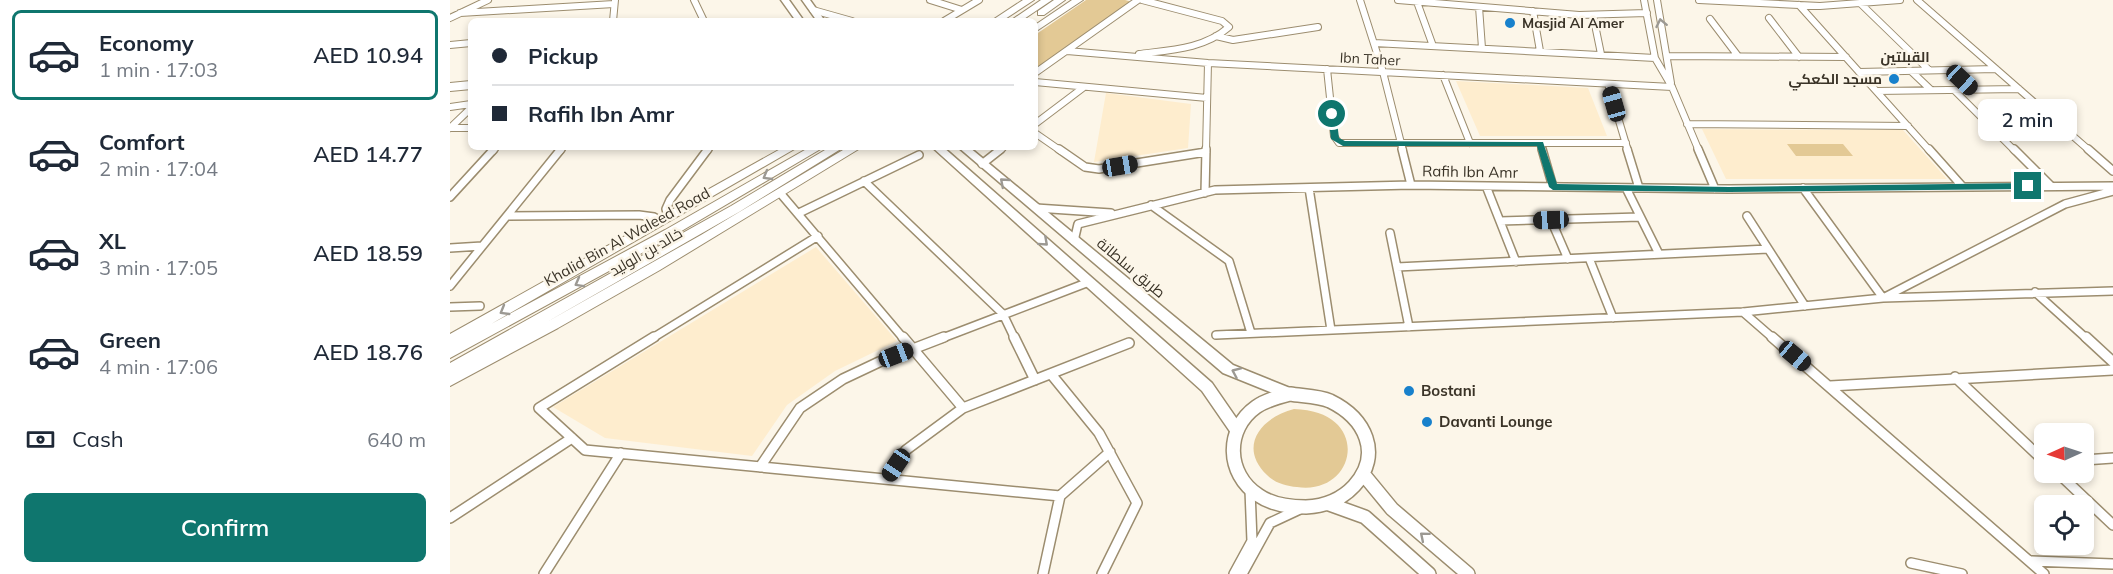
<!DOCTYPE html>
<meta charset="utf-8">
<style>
:root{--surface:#fff;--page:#f6f6f7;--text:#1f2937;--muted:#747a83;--line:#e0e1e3;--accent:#0f766e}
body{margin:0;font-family:Mulish,Cairo,sans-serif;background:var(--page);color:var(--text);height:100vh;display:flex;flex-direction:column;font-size:22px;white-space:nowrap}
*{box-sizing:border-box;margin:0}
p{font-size:20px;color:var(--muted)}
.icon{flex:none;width:33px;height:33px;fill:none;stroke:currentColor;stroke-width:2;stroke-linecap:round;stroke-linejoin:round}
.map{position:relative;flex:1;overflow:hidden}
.details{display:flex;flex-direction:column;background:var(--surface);width:450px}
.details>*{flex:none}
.banner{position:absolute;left:18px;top:18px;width:570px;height:132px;border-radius:9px;box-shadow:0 3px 9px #0003;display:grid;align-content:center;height:132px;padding:0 24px;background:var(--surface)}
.needle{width:39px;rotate:267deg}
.tools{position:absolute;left:1584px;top:423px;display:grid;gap:12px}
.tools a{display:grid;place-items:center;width:60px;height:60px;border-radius:9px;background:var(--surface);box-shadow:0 3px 9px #0003;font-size:30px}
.end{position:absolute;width:27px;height:27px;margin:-14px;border:8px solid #0f766e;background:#fff;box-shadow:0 0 0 3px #fff}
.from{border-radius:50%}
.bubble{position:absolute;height:42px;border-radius:9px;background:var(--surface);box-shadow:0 3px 9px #0003;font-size:20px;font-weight:600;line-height:42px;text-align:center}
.car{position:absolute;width:18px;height:36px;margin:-18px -9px;border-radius:8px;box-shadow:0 0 4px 2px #0007;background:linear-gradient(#222 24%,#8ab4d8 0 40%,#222 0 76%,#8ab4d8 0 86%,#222 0)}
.banner b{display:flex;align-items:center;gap:21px;height:57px;font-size:22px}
.banner b+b{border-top:2px solid var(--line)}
.banner i{width:15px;height:15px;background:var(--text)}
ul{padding:10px 0 0;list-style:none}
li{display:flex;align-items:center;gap:18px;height:90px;margin:0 12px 9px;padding:0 12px;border:3px solid transparent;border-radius:9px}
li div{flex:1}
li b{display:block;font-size:22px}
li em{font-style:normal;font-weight:600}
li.selected{border-color:var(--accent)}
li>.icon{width:54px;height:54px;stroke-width:1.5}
.pay{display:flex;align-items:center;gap:15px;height:66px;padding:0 24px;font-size:22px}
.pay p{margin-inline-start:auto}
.cta{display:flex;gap:12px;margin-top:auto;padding:12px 24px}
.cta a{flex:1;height:69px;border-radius:9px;background:var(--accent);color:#fff;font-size:24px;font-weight:600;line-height:69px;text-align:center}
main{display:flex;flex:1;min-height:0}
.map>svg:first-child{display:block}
.built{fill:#feedce}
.green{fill:#e3c995}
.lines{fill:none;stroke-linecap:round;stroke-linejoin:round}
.street-far2-casing{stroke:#9c8d6f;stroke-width:8}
.street-far1-casing{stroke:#9c8d6f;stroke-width:10}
.street-casing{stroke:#9c8d6f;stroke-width:12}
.secondary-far1-casing{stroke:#9c8d6f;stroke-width:10}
.secondary-casing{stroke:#9c8d6f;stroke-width:16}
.primary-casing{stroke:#9c8d6f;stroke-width:3}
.highway-casing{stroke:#9c8d6f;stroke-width:2}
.street-far2{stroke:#fff;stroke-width:6}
.street-far1{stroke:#fff;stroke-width:7}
.street{stroke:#fff;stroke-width:9}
.secondary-far1{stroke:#fff;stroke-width:8}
.secondary{stroke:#fff;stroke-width:13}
.primary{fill:#fff;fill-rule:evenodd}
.highway{fill:#fff;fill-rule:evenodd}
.oneway{stroke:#9c9993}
.route{fill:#0f766e}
.poi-dot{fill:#1881cc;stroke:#fcf6e9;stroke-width:2}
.labels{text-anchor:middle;stroke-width:5;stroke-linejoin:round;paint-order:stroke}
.far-poi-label{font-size:14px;font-weight:bold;fill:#3a3327;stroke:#fcf6e9;text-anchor:start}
.far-neighbourhood-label{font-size:14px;font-weight:bold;fill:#3a3327;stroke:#fcf6e9}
.far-street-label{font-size:14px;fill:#3a3327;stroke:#fcf6e9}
.street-label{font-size:15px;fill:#3a3327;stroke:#fcf6e9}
.poi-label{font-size:15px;font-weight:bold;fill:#3a3327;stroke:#fcf6e9;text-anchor:start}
</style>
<main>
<section class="details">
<ul>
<li class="selected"><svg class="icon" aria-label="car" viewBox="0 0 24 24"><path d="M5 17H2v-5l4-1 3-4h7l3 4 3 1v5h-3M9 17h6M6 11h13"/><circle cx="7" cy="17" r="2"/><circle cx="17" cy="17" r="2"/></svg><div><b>Economy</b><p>1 min · 17:03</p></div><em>AED 10.94</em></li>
<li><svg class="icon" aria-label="car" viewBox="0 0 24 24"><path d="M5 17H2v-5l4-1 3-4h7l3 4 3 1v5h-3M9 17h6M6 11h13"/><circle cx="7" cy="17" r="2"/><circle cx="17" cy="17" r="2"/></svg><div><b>Comfort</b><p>2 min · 17:04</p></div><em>AED 14.77</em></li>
<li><svg class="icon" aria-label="car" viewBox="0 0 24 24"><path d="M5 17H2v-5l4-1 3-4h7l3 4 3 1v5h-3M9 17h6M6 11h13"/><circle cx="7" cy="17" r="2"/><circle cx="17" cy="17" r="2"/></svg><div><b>XL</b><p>3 min · 17:05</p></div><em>AED 18.59</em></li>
<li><svg class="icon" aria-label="car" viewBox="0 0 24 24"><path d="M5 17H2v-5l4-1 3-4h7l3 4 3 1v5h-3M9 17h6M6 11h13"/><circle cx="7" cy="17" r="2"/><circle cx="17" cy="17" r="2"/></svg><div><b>Green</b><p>4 min · 17:06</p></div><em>AED 18.76</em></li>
</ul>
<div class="pay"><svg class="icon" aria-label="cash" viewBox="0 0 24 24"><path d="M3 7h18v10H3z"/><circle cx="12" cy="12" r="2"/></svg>Cash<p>640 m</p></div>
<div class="cta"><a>Confirm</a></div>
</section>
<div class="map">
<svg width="1663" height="574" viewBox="0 0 1663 574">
<rect width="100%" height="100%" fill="#fcf6e9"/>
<!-- built -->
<path class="built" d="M1006,81L1138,88L1157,136H1030Z
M656,93L741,104L738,148L644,162Z
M1252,129L1453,130L1497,179H1276Z
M366,247L447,341L385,371L337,405L302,456L155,438L103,407Z"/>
<!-- green -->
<path class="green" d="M636,0H675L679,1L680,4L585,69V35Z
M1337,144H1393L1403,156H1346Z
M844,409C923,411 907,496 847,487C836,486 825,483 817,475C787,446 812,417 844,409Z"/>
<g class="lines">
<!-- street-far2 casing -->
<g class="street-far2-casing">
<path id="street-far2" d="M244,0L254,21
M480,0L512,10
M910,0L933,72L953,151
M948,0L1129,15L1197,13
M1194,0L1205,58L1222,87L1249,151
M1207,0L1221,83
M1249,0L1370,6L1450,0
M1467,0L1640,151
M967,2L983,46
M1411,4L1479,70
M1349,5L1480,151
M1029,7L1032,48
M363,10L402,21
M1083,11L1090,51
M10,13L164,4
M1143,15L1151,54
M0,18L38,0
M1319,18L1349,57
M1260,19L1288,56
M163,21L165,0
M494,21L529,0
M766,36L783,40L868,27
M924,43L1205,58
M0,45L21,43
M617,51L758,63L1222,87
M689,54C721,50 754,49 779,27L772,21L692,0
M1218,56L1396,57
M877,69L884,136L889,143H1176
M1502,70L1523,89
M1461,71L1481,90
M1409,72L1546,69
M585,73L688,0
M993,75L1020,143
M585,82L757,98
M1158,84L1178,151
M1504,90L1565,151
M1427,91L1569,89
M0,107L21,104
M585,124L634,87
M1237,124L1458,126
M0,128L21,108
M0,128H21
M585,133L611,151
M1090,143L1092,151
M43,151L46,147
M110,151L113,147
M257,151L260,147
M549,151L554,147
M756,151L758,63"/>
</g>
<!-- street-far1 casing -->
<g class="street-far1-casing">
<path id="street-far1" d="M609,149L635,167L649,169L756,152
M952,149L961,185
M1092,149L1103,187
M1177,149L1189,188
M1248,149L1265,189
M1479,149L1512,186
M1564,149L1601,186
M1638,149L1663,171
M532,164L551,149
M414,181L553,314L565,339
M1036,186L1066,262
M859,188L881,330
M1176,188L1209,254
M1353,188L1433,298L1663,291
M755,193L756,149
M331,194L454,339
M0,197L44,149
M701,205L779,261L801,333
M586,208L661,213
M349,213L469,155
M57,216L189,215L204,217L211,221
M1297,216L1355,306
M218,217L216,209L220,200L258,149
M1101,220L1118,259
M1050,221L1190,217
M940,233L959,327
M624,241L628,224L765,190L961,185L1279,189L1663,186
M0,248L32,246
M1139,258L1163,318
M947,267L1318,249
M0,286L111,149
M1585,292L1637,339
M0,307L30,306
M1293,312L1324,339
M766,335L1293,312L1433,298L1615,204L1663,191
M201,339L368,236
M490,339L639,282"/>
</g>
<!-- street casing -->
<g class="street-casing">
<path id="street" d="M204,337L89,408L135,450L610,496
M453,337L513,408
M564,337L585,380
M1322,337L1594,574
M1636,337L1663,362
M601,374L649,433L687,503L652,574
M1505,377L1594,461
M1380,386L1663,370
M1634,460L1663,458
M310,467L350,408L393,379L429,362L494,337
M1607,472L1663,525
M436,479L456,450L513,408L679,343
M0,518L122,438
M1581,561L1663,564
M1461,563L1512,574
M94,574L171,453
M593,574L610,496L660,452
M784,574L802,541L800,490
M792,574L820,523L850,509"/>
</g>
<!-- secondary-far1 casing -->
<g class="secondary-far1-casing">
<path id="secondary-far1" d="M0,87L21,85"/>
</g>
<!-- secondary casing -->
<g class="secondary-casing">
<path id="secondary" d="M840,394C852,396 869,396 880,401C915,418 933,454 904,486C891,500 875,506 856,507C839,507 822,505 808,495C776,474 775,429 806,407C816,400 828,397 840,394Z
M914,475L942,509L1018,574
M879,504L915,517L979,574"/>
</g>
<!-- primary casing -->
<g class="primary-casing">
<path id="primary" d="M331,0H339L354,21H346Z
M352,0H360L375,21H367Z
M482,147H493L762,383L791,425L793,429L791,433L786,435L781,433L752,391Z
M508,147H519L783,365L845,390L847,394L845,398L840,399L835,398L773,373Z"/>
</g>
<!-- highway casing -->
<g class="highway-casing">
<path id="highway" d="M573,0H584L552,21H541Z
M591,0H602L571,21H560Z
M604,0H615L594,15H588V11Z
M622,0H633L585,32V25Z
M334,147H348L41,324L215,230L360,147H374L223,236L0,358V334Z
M380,147H394L289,212L95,323L251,235L398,147H412L210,270L108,328L0,386V363L281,206Z"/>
</g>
<!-- street-far2 -->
<use href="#street-far2" class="street-far2"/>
<!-- street-far1 -->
<use href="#street-far1" class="street-far1"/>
<!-- street -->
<use href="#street" class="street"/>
<!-- secondary-far1 -->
<use href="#secondary-far1" class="secondary-far1"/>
<!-- secondary -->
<use href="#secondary" class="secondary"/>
<!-- primary -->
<use href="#primary" class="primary"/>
<!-- highway -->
<use href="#highway" class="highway"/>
</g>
<!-- one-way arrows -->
<defs><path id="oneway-chevron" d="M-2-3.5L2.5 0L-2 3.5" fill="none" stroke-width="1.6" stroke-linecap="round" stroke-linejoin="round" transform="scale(1.5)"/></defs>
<g class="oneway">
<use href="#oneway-chevron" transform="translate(1211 23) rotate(-102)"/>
<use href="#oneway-chevron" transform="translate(317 176) rotate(150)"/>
<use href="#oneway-chevron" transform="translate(554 182) rotate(-139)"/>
<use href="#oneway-chevron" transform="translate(594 242) rotate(42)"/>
<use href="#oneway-chevron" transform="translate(129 283) rotate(151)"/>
<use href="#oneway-chevron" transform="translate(54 311) rotate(150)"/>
<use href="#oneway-chevron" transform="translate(786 372) rotate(-156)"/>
<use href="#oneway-chevron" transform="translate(974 536) rotate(-140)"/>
</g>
<!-- route -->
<path class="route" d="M882,111L886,114L889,138L895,141L1093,142L1107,184L1279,187L1578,183L1583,186L1578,189L1279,192L1103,190L1099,187L1087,146H893L881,139L878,114Z"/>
<!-- markers -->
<g class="poi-dot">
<circle cx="1060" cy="23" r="6"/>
<circle cx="1444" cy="79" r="6"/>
<circle cx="959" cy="391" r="6"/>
<circle cx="977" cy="422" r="6"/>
</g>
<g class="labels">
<!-- far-poi labels -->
<g class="far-poi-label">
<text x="1072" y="28">Masjid Al Amer</text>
<text x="1432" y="84" text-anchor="end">مسجد الكعكي</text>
</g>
<!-- far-neighbourhood labels -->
<g class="far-neighbourhood-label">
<text x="1455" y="62">القبلتين</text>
</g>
<!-- far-street labels -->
<g class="far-street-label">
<text transform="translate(920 59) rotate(3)" y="5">Ibn Taher</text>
</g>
<!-- street labels -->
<g class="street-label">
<text transform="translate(1020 172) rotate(1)" y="5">Rafih Ibn Amr</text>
<text transform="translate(177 237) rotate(-29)" y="5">Khalid Bin Al Waleed Road</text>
<text transform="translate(196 252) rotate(-30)" y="5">خالد بن الوليد</text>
<text transform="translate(681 268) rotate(40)" y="5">طريق سلطانة</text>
</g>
<!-- poi labels -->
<g class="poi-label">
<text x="971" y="396">Bostani</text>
<text x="989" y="427">Davanti Lounge</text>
</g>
</g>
</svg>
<div class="tools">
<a><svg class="needle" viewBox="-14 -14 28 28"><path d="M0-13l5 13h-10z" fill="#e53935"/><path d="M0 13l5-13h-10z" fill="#747a83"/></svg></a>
<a><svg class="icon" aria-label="locate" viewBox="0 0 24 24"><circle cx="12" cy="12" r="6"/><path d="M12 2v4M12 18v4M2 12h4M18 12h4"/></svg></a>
</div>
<i class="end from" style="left:882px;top:114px"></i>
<i class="end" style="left:1578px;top:186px"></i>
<div class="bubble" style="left:1528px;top:99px;width:99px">2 min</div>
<i class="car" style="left:1512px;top:80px;rotate:133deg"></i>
<i class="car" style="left:1164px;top:104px;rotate:344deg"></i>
<i class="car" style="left:670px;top:166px;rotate:80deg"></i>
<i class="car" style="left:1101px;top:220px;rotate:268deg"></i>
<i class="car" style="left:446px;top:355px;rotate:69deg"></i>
<i class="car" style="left:1345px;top:356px;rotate:130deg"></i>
<i class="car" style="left:446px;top:465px;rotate:214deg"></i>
<div class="banner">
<b><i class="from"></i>Pickup</b>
<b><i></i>Rafih Ibn Amr</b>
</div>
</div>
</main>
